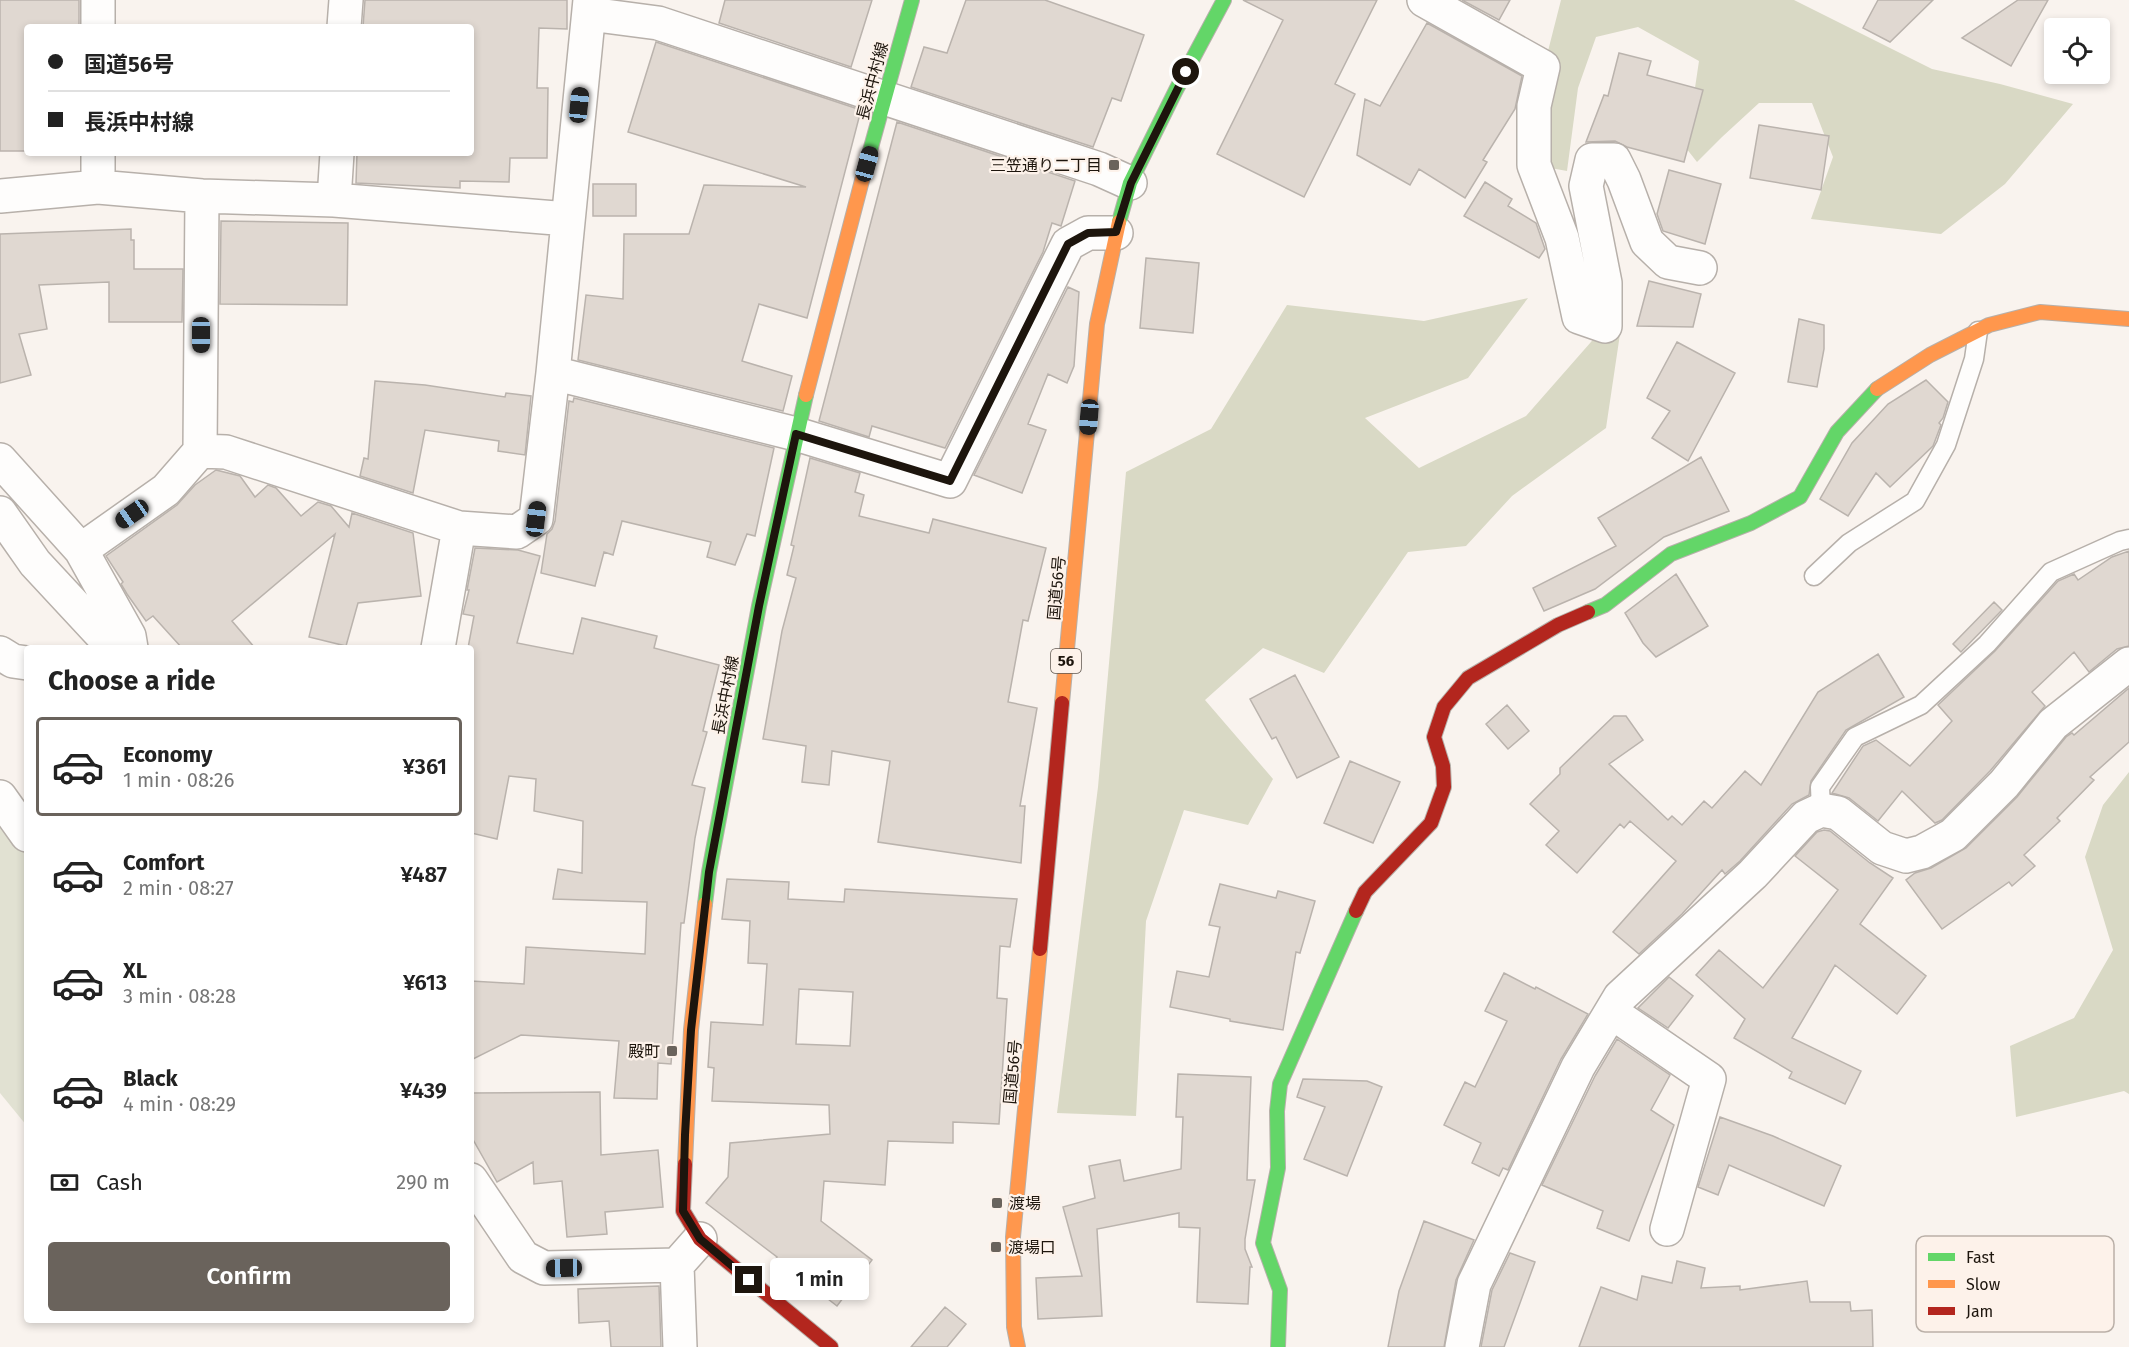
<!DOCTYPE html>
<meta charset="utf-8">
<style>
:root{--surface:#fff;--page:#f2f2f2;--text:#222;--muted:#767676;--line:#e0e0e0;--accent:#6a635c}
body{margin:0;font-family:"Fira Sans","Noto Sans JP",sans-serif;background:var(--page);color:var(--text);height:100vh;display:flex;flex-direction:column;font-size:22px;white-space:nowrap}
*{box-sizing:border-box;margin:0}
p{font-size:20px;color:var(--muted)}
.icon{flex:none;width:33px;height:33px;fill:none;stroke:currentColor;stroke-width:2;stroke-linecap:round;stroke-linejoin:round}
.map{position:relative;flex:1;overflow:hidden}
.sheet{position:absolute;left:24px;top:645px;width:450px;height:678px;display:flex;flex-direction:column;background:var(--surface);border-radius:6px;box-shadow:0 3px 9px #0003}
.sheet>*{flex:none}
.hud{position:absolute;left:24px;top:24px;width:450px;height:132px;border-radius:6px;box-shadow:0 3px 9px #0003;display:grid;align-content:center;height:132px;padding:0 24px;background:var(--surface)}
.controls{position:absolute;left:2044px;top:18px;display:grid;gap:12px}
.controls a{display:grid;place-items:center;width:66px;height:66px;border-radius:6px;background:var(--surface);box-shadow:0 3px 9px #0003;font-size:30px}
.end{position:absolute;width:27px;height:27px;margin:-14px;border:8px solid #1d150d;background:#fff;box-shadow:0 0 0 3px #fff}
.from{border-radius:50%}
.bubble{position:absolute;height:42px;border-radius:6px;background:var(--surface);box-shadow:0 3px 9px #0003;font-size:20px;font-weight:600;line-height:42px;text-align:center}
.car{position:absolute;width:18px;height:36px;margin:-18px -9px;border-radius:8px;box-shadow:0 0 4px 2px #0007;background:linear-gradient(#222 24%,#8ab4d8 0 40%,#222 0 76%,#8ab4d8 0 86%,#222 0)}
.hud b{display:flex;align-items:center;gap:21px;height:57px;font-size:22px}
.hud b+b{border-top:2px solid var(--line)}
.hud i{width:15px;height:15px;background:var(--text)}
ul{padding:0;list-style:none}
li{display:flex;align-items:center;gap:18px;height:99px;margin:0 12px 9px;padding:0 12px;border:3px solid transparent;border-radius:6px}
li div{flex:1}
li b{display:block;font-size:22px}
li em{font-style:normal;font-weight:600}
li.selected{border-color:var(--accent)}
li>.icon{width:54px;height:54px;stroke-width:1.5}
h2{padding:0 24px;font-size:27px;line-height:72px}
.pay{display:flex;align-items:center;gap:15px;height:66px;padding:0 24px;font-size:22px}
.pay p{margin-inline-start:auto}
.button{display:flex;gap:12px;margin-top:auto;padding:12px 24px}
.button a{flex:1;height:69px;border-radius:6px;background:var(--accent);color:#fff;font-size:24px;font-weight:600;line-height:69px;text-align:center}
.map>svg:first-child{display:block}
.green{fill:#e1e1d2}
.forest{fill:#d9d9c5}
.building{fill:#e0d8d1;stroke:#bab3ad;stroke-width:1.5;fill-rule:evenodd}
.lines{fill:none;stroke-linecap:round;stroke-linejoin:round}
.lane-casing{stroke:#b7b0aa;stroke-width:21}
.street-casing{stroke:#b7b0aa;stroke-width:36}
.fast-casing{stroke:#b7b0aa;stroke-width:16}
.slow-casing{stroke:#b7b0aa;stroke-width:16}
.jam-casing{stroke:#b7b0aa;stroke-width:16}
.lane{stroke:#fefdfc;stroke-width:18}
.street{stroke:#fefdfc;stroke-width:33}
.fast{stroke:#63d668;stroke-width:14}
.slow{stroke:#ff974d;stroke-width:14}
.jam{stroke:#b3261e;stroke-width:14}
.route{stroke:#1d150d;stroke-width:8}
.poi-dot{fill:#6a635c;stroke:#fdf2ea;stroke-width:2}
.labels{text-anchor:middle;stroke-width:4.5;stroke-linejoin:round;paint-order:stroke}
.shield{fill:#fdf2ea;stroke:#60574f;stroke-width:1.5}
.shield-label{font-size:15px;font-weight:bold;fill:#1d150d}
.street-label{font-size:16px;fill:#1d150d;stroke:#fdf2ea}
.poi-label{font-size:16px;fill:#1d150d;stroke:#fdf2ea;text-anchor:end}
.key{fill:#fdf2ea;stroke:#bab0a8;stroke-width:1.5}
.key-label{font-size:16px;fill:#1d150d}
</style>
<div class="map">
<svg width="2129" height="1347" viewBox="0 0 2129 1347">
<rect width="100%" height="100%" fill="#f9f3ee"/>
<!-- green -->
<path class="green" d="M0,797L27,835V1126L0,1093Z"/>
<!-- forest -->
<path class="forest" d="M1561,0H1794L1932,69L2000,84L2073,104L2005,184L1941,234L1811,219L1833,157L1812,103H1759L1722,137L1697,162L1686,148L1699,61L1638,27L1596,37L1578,88L1567,171L1534,165V106Z
M1528,298L1468,378L1365,418L1419,468L1526,416L1605,326L1620,334L1606,428L1512,496L1466,546L1408,552L1324,673L1263,648L1205,700L1273,779L1248,825L1184,810L1146,921L1136,1116L1057,1113L1098,787L1126,472L1211,429L1287,305L1424,321Z
M2129,772V1094L2124,1091L2016,1117L2010,1046L2074,1018L2113,950L2085,857L2103,805Z"/>
<!-- building -->
<path class="building" d="M0,0H79V27H27V151H0Z
M365,0H567V29L539,28L537,88H548L547,158H510L509,182L460,181V188L356,183L357,153H471V27H363Z
M725,0H872L851,67L719,23Z
M966,0H1045L1144,35L1121,101L1112,98L1093,147L911,87L924,47L947,53Z
M1243,0H1377L1335,84L1355,94L1304,197L1217,154L1283,20Z
M1462,0H1510L1499,20Z
M1878,0H1933L1890,42L1863,28Z
M2018,0H2048L2011,66L1962,38Z
M1427,23L1522,76L1515,109L1483,160L1487,162L1465,198L1419,169L1410,185L1357,155L1365,99L1380,106Z
M656,42L861,110L807,318L759,304L742,361L792,376L783,411L578,360L586,295L623,299L624,234H689L704,185L806,187L628,132Z
M1619,53L1651,61L1647,75L1703,90L1684,162L1627,147L1615,141L1586,142L1604,95L1608,96Z
M897,122L1075,181L1061,226L1052,223L1043,252L945,448L872,426L869,437L819,421Z
M1759,125L1829,136L1821,190L1750,178Z
M1669,170L1721,184L1705,244L1663,231L1657,214Z
M1485,182L1512,199L1508,206L1536,223L1545,249L1539,258L1464,216Z
M593,184H636V216H593Z
M221,221L348,223L347,305L220,304Z
M131,229V240H134V269H183L182,322H109V282L39,285L47,329L19,334L31,375L0,383V234Z
M1146,258L1199,263L1193,333L1140,328Z
M1649,281L1701,294L1693,327L1637,326Z
M1068,287L1079,292L1074,366L1067,383L1048,374L1028,424L1046,430L1022,493L974,475Z
M1799,319L1824,325V349L1817,387L1788,382Z
M1677,342L1735,373L1688,461L1652,438L1670,411L1647,398Z
M1926,380L1948,402L1943,418L1939,423L1941,425L1933,446L1890,487L1876,473L1848,516L1820,499L1852,443L1888,404Z
M375,381L425,385L505,397L506,393L531,396L525,455L498,451L499,441L425,430L413,493L360,476L364,458L368,459Z
M574,398L774,448L755,536L747,534L735,565L707,557L711,542L622,521L613,555L604,552L595,586L541,573L547,534L552,529L555,521L569,401L573,402Z
M1701,457L1729,511L1664,537L1595,589L1544,611L1533,588L1616,546L1598,518Z
M810,458L860,473L855,492L864,495L859,516L929,533L933,519L1046,548L1028,621L1023,620L1008,702L1037,708L1020,806H1025L1021,863L878,842L890,761L832,751L829,785L802,782L806,746L763,739L782,631L796,578L787,575L794,546L791,545Z
M216,470L240,476L255,497L268,485L276,488L301,516L318,502L331,506L349,527L352,513L413,533L421,596L358,603L346,646L309,637L335,534L232,621L255,648H182L153,616L146,621L127,594L121,584L123,582L106,556L177,505L195,485Z
M475,548L518,550L540,556L517,643L573,654L582,618L657,636L654,648L719,665L703,731L707,732L692,785L705,788L695,838L684,923H681L671,1064L658,1063L657,1099L614,1098L619,1041L521,1035L471,1060V981L524,984L526,947L645,954L647,902L553,899L558,869L582,873L583,821L534,811L536,779L509,776L497,839L471,833V648H468L474,616L463,614L469,590H467Z
M2129,551V646L2117,649L2089,672L2074,652L2032,692L2045,706L1990,771L1942,820L1935,823L1902,791L1878,821L1849,798L1832,793L1863,746L1876,740L1910,766L1952,721L1938,705L1995,651L2058,581L2074,574L2078,580L2112,557Z
M1676,574L1708,626L1656,657L1643,643L1625,613Z
M1994,602L2002,610L1961,652L1953,644Z
M1878,654L1904,697L1846,730L1811,781L1809,795L1792,804L1740,861L1725,874L1722,870L1682,914L1639,954L1613,932L1676,861L1630,821L1624,828L1620,824L1577,873L1546,845L1559,831L1530,804L1560,774V768L1614,716H1626L1643,740L1609,764L1668,820L1672,816L1682,825L1704,801L1712,808L1745,771L1761,785L1818,692Z
M1295,675L1339,757L1297,778L1276,737L1272,739L1250,699Z
M2129,688V742L2090,777L2094,780L2057,818L2060,821L2024,855L2035,866L2012,886L2009,882L1942,929L1906,880L1915,873L1931,868L1966,848L2017,797L2066,737L2072,733L2074,735Z
M1507,705L1529,731L1508,749L1486,724Z
M1350,761L1400,782L1373,843L1324,823Z
M1824,830L1830,831L1870,863L1893,878L1860,924L1926,976L1897,1014L1835,965L1792,1038L1861,1071L1845,1104L1789,1078L1792,1072L1734,1038L1745,1019L1696,975L1719,950L1763,988L1838,890L1795,856L1817,832Z
M727,879L789,882L788,899L844,902L845,889L1017,899L1010,947L1000,946L997,998L1007,999L999,1124L953,1122V1143L888,1141L885,1185L824,1181L821,1221L872,1260L837,1306L801,1278L799,1280L775,1260L777,1257L706,1203L728,1177L730,1143L830,1134L829,1105L712,1101L714,1068L708,1067L711,1022L763,1025L767,964L748,963L750,921L722,919ZM799,989L853,992L850,1046L796,1044Z
M1220,884L1276,898L1278,891L1315,901L1300,953L1296,952L1283,1030L1230,1021V1019L1170,1007L1177,971L1209,977L1220,927L1209,925Z
M1504,973L1535,989L1536,987L1588,1014L1561,1059L1508,1170L1503,1168L1499,1176L1472,1163L1481,1143L1444,1125L1465,1082L1475,1087L1507,1021L1485,1011Z
M1669,977L1693,996L1668,1028L1638,1008Z
M1617,1039L1670,1075L1651,1110L1674,1125L1629,1241L1597,1228L1603,1211L1542,1185L1595,1076Z
M1178,1074L1251,1077L1247,1180H1255L1245,1239V1249L1252,1267H1250L1248,1304L1197,1302L1200,1228L1179,1227V1213L1097,1229L1102,1316L1038,1319L1036,1278L1082,1276L1063,1207L1095,1198L1089,1166L1120,1160L1124,1181L1181,1169L1183,1117H1176Z
M1303,1079L1367,1081L1382,1087L1347,1176L1304,1159L1325,1107L1297,1097Z
M600,1092L601,1155L658,1150L663,1207L605,1212L607,1234L567,1237L562,1181L534,1184L533,1162L497,1182L471,1136V1093Z
M1720,1117L1773,1136L1841,1166L1824,1206L1729,1165L1718,1195L1698,1187Z
M1424,1221L1474,1240L1456,1280L1444,1347H1388L1399,1291Z
M1510,1253L1535,1262L1504,1347H1481L1492,1290Z
M1677,1261L1705,1268L1701,1288L1740,1286V1290L1807,1281L1810,1302H1850L1851,1311L1872,1310L1873,1347H1579L1601,1287L1637,1300L1642,1276L1672,1283Z
M659,1286L661,1347H611L609,1321L579,1323L578,1289Z
M945,1307L966,1324L947,1347H911Z"/>
<g class="lines">
<!-- lane casing -->
<g class="lane-casing">
<path id="lane" d="M1814,576L1849,543L1915,501L1946,445L1974,359L1978,331
M1821,810L1820,787L1855,737L1921,705L1987,644L2051,572L2120,541L2129,539"/>
</g>
<!-- street casing -->
<g class="street-casing">
<path id="street" d="M98,0V27
M1424,0L1543,67L1534,106V165L1562,238L1579,317L1605,326V283L1586,186L1592,160H1614L1624,180L1647,242L1668,262L1700,268
M589,14L658,23L1099,169L1130,183
M344,27L346,0
M98,153V187
M0,196L98,187L202,196L334,200L568,219
M334,200L337,153
M553,373L796,434L950,481L1068,244L1088,233H1116
M200,451L226,452L459,528L517,532L536,519L553,373L590,0
M0,460L81,550L129,636L131,648
M0,513L35,563L114,648
M81,550L166,490L200,451L202,196
M438,648L459,528
M0,653L13,661L27,663
M0,797L27,835
M1611,1012L1709,1079L1667,1229
M471,1180L523,1257L544,1268L677,1265L700,1239
M677,1265L680,1347
M1462,1347L1474,1284L1578,1067L1620,997L1753,874L1806,817L1821,810L1838,813L1882,848L1906,856L1922,852L1953,835L2004,784L2053,724L2129,664"/>
</g>
<!-- fast casing -->
<g class="fast-casing">
<path id="fast" d="M865,169L912,0
M1119,222L1130,183L1176,90L1224,0
M1588,612L1605,605L1671,554L1751,523L1800,497L1837,432L1877,389
M705,904L709,872L759,606L806,395
M1278,1347L1280,1290L1263,1243L1278,1168L1277,1111L1280,1084L1356,911"/>
</g>
<!-- slow casing -->
<g class="slow-casing">
<path id="slow" d="M1877,389L1930,355L1989,325L2040,312L2129,319
M806,395L865,169
M1062,703L1097,324L1119,222
M685,1164L691,1030L705,904
M1018,1347L1014,1327L1013,1237L1040,949"/>
</g>
<!-- jam casing -->
<g class="jam-casing">
<path id="jam" d="M1356,911L1365,892L1431,823L1444,787L1443,766L1434,737L1444,707L1468,678L1558,625L1588,612
M1040,949L1062,703
M685,1164L683,1211L700,1239L831,1347"/>
</g>
<!-- lane -->
<use href="#lane" class="lane"/>
<!-- street -->
<use href="#street" class="street"/>
<!-- fast -->
<use href="#fast" class="fast"/>
<!-- slow -->
<use href="#slow" class="slow"/>
<!-- jam -->
<use href="#jam" class="jam"/>
</g>
<g class="lines">
<!-- route -->
<path class="route" d="M749,1280L700,1239L683,1211L685,1135L691,1030L709,872L759,606L796,434L950,481L1068,244L1088,233L1116,232L1131,183L1186,72"/>
</g>
<!-- markers -->
<g class="poi-dot">
<rect x="1108" y="159" width="12" height="12" rx="3"/>
<rect x="666" y="1045" width="12" height="12" rx="3"/>
<rect x="991" y="1197" width="12" height="12" rx="3"/>
<rect x="990" y="1241" width="12" height="12" rx="3"/>
</g>
<g class="labels">
<!-- shield labels -->
<rect class="shield" x="1051" y="649" width="30" height="24" rx="4.5"/>
<g class="shield-label">
<text x="1066" y="666">56</text>
</g>
<!-- street labels -->
<g class="street-label">
<text transform="translate(872 81) rotate(-75)" y="6">長浜中村線</text>
<text transform="translate(1056 588) rotate(-85)" y="6">国道56号</text>
<text transform="translate(725 695) rotate(-79)" y="6">長浜中村線</text>
<text transform="translate(1012 1072) rotate(-85)" y="6">国道56号</text>
</g>
<!-- poi labels -->
<g class="poi-label">
<text x="1102" y="171">三笠通り二丁目</text>
<text x="660" y="1057">殿町</text>
<text x="1009" y="1209" text-anchor="start">渡場</text>
<text x="1008" y="1253" text-anchor="start">渡場口</text>
</g>
</g>
<!-- legend -->
<rect x="1916" y="1236" width="198" height="96" rx="9" class="key"/>
<rect x="1928" y="1253" width="27" height="8" fill="#63d668"/>
<rect x="1928" y="1280" width="27" height="8" fill="#ff974d"/>
<rect x="1928" y="1307" width="27" height="8" fill="#b3261e"/>
<g class="key-label">
<text x="1966" y="1263">Fast</text>
<text x="1966" y="1290">Slow</text>
<text x="1966" y="1317">Jam</text>
</g>
</svg>
<div class="controls">
<a><svg class="icon" aria-label="locate" viewBox="0 0 24 24"><circle cx="12" cy="12" r="6"/><path d="M12 2v4M12 18v4M2 12h4M18 12h4"/></svg></a>
</div>
<i class="end from" style="left:1186px;top:72px"></i>
<i class="end" style="left:749px;top:1280px"></i>
<div class="bubble" style="left:770px;top:1258px;width:99px">1 min</div>
<i class="car" style="left:579px;top:105px;rotate:6deg"></i>
<i class="car" style="left:867px;top:164px;rotate:15deg"></i>
<i class="car" style="left:201px;top:335px;rotate:180deg"></i>
<i class="car" style="left:1089px;top:417px;rotate:185deg"></i>
<i class="car" style="left:132px;top:514px;rotate:235deg"></i>
<i class="car" style="left:536px;top:519px;rotate:7deg"></i>
<i class="car" style="left:564px;top:1268px;rotate:269deg"></i>
<div class="hud">
<b><i class="from"></i>国道56号</b>
<b><i></i>長浜中村線</b>
</div>
<section class="sheet">
<h2>Choose a ride</h2>
<ul>
<li class="selected"><svg class="icon" aria-label="car" viewBox="0 0 24 24"><path d="M5 17H2v-5l4-1 3-4h7l3 4 3 1v5h-3M9 17h6M6 11h13"/><circle cx="7" cy="17" r="2"/><circle cx="17" cy="17" r="2"/></svg><div><b>Economy</b><p>1 min · 08:26</p></div><em>¥361</em></li>
<li><svg class="icon" aria-label="car" viewBox="0 0 24 24"><path d="M5 17H2v-5l4-1 3-4h7l3 4 3 1v5h-3M9 17h6M6 11h13"/><circle cx="7" cy="17" r="2"/><circle cx="17" cy="17" r="2"/></svg><div><b>Comfort</b><p>2 min · 08:27</p></div><em>¥487</em></li>
<li><svg class="icon" aria-label="car" viewBox="0 0 24 24"><path d="M5 17H2v-5l4-1 3-4h7l3 4 3 1v5h-3M9 17h6M6 11h13"/><circle cx="7" cy="17" r="2"/><circle cx="17" cy="17" r="2"/></svg><div><b>XL</b><p>3 min · 08:28</p></div><em>¥613</em></li>
<li><svg class="icon" aria-label="car" viewBox="0 0 24 24"><path d="M5 17H2v-5l4-1 3-4h7l3 4 3 1v5h-3M9 17h6M6 11h13"/><circle cx="7" cy="17" r="2"/><circle cx="17" cy="17" r="2"/></svg><div><b>Black</b><p>4 min · 08:29</p></div><em>¥439</em></li>
</ul>
<div class="pay"><svg class="icon" aria-label="cash" viewBox="0 0 24 24"><path d="M3 7h18v10H3z"/><circle cx="12" cy="12" r="2"/></svg>Cash<p>290 m</p></div>
<div class="button"><a>Confirm</a></div>
</section>
</div>
